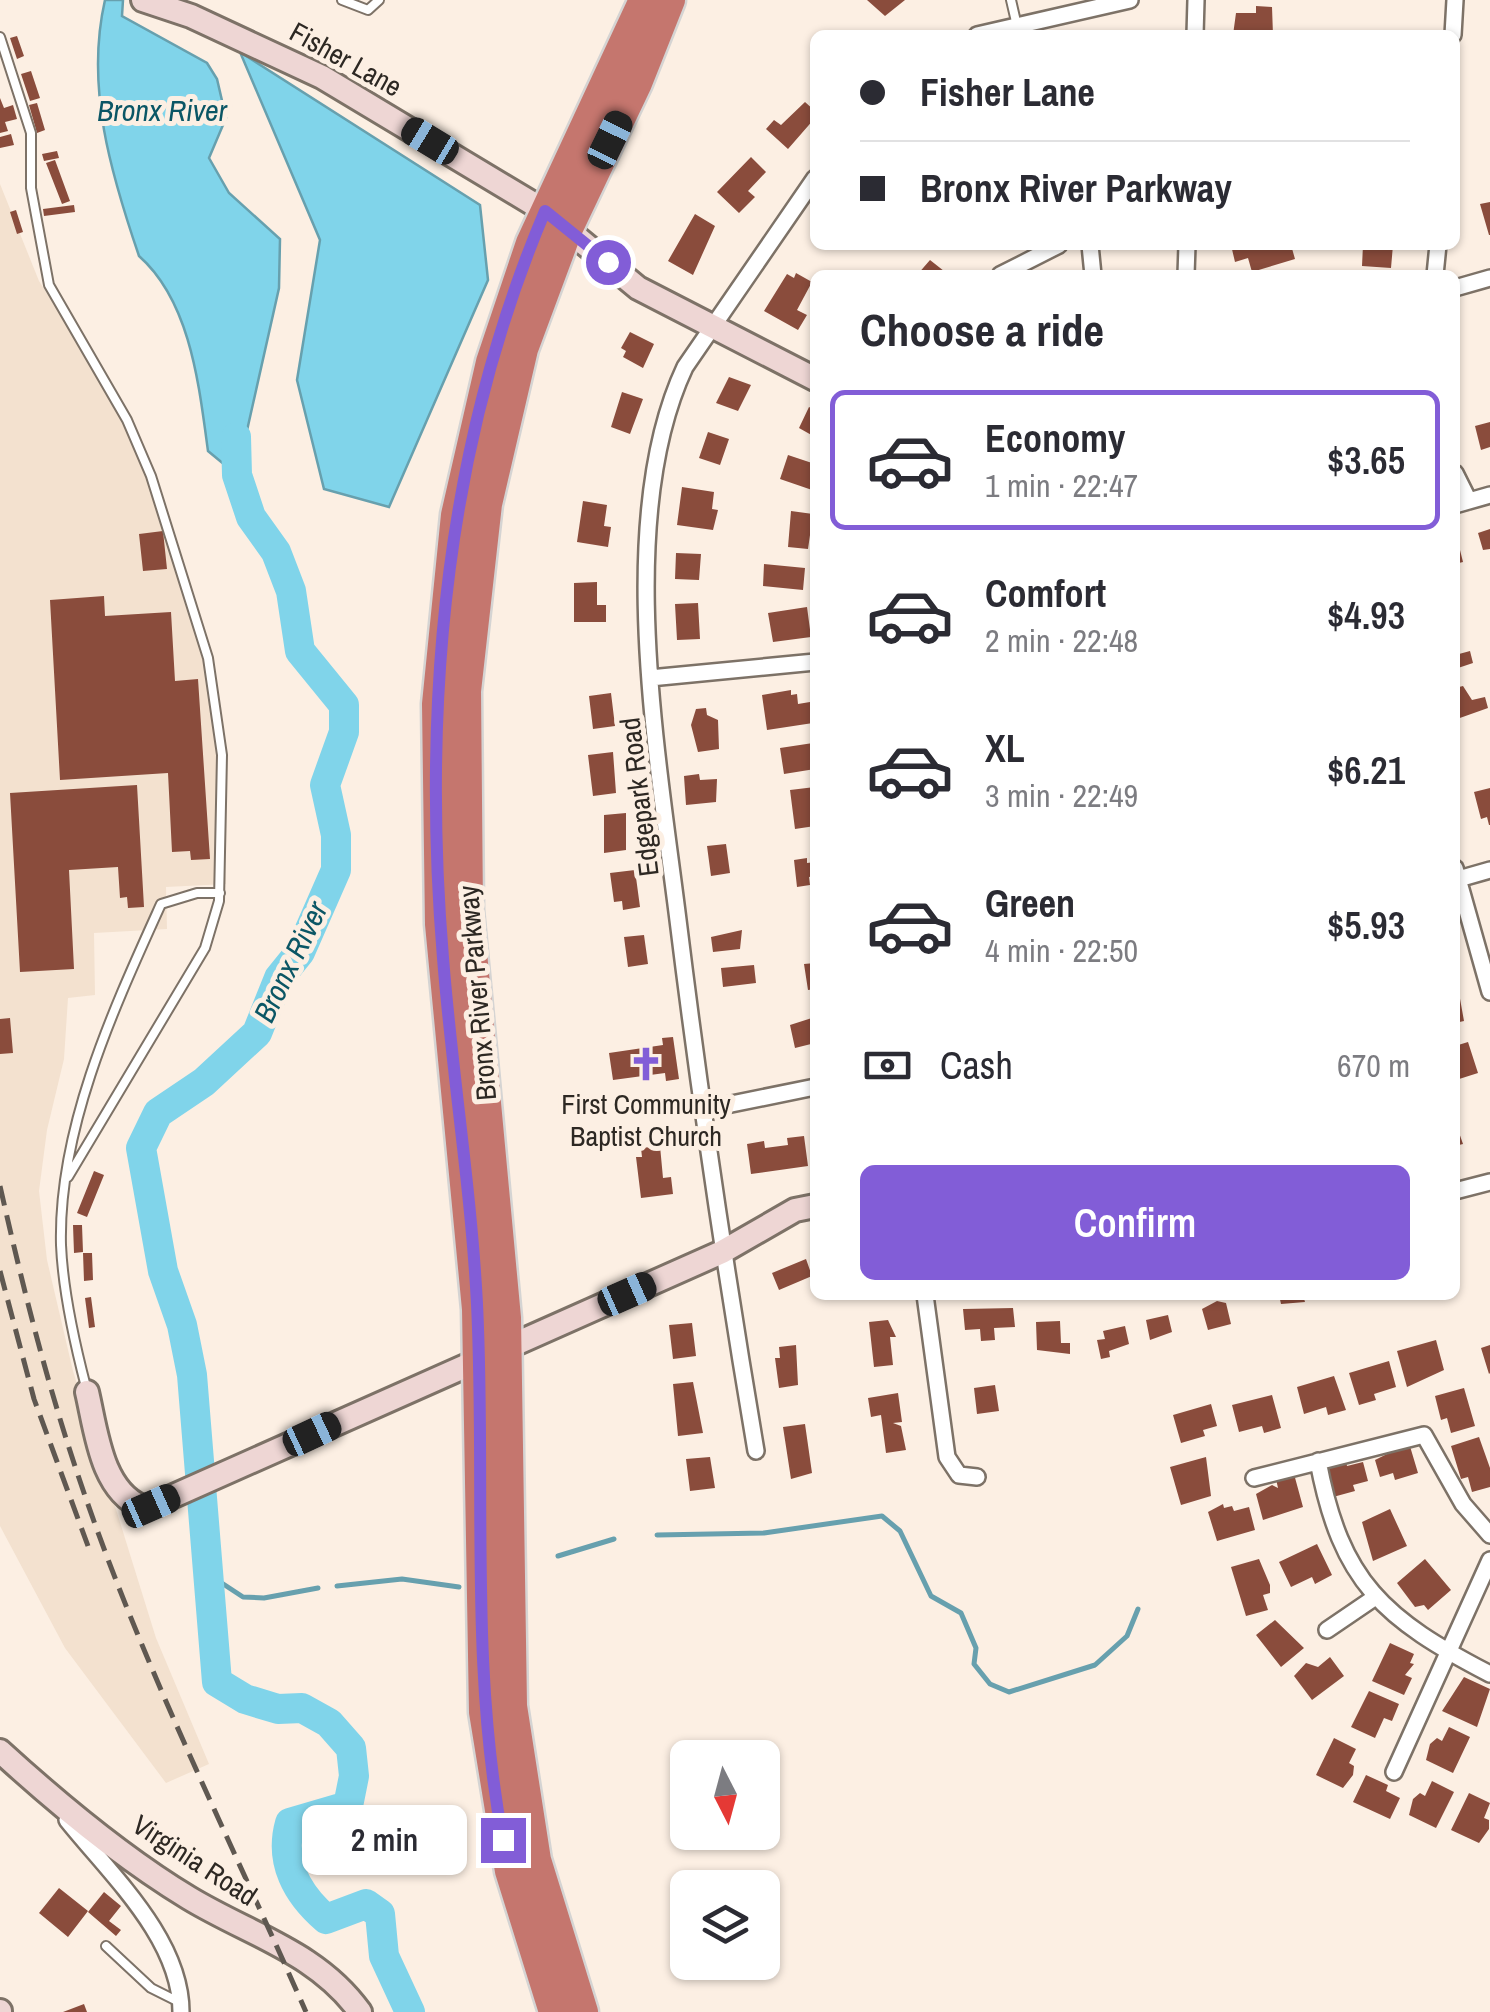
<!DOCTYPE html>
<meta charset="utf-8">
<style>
:root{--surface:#fff;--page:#f7f7f7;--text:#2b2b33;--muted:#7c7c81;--line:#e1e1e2;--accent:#825dd7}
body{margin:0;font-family:"Archivo Narrow",sans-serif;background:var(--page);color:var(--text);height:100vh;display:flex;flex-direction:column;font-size:38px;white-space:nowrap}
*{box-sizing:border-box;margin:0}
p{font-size:32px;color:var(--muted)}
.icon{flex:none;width:55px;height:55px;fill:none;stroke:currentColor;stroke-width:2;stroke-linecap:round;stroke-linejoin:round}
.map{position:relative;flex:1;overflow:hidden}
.side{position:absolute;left:810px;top:270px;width:650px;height:1030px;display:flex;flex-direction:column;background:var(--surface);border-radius:15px;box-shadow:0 2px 8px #0004}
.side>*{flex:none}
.top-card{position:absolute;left:810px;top:30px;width:650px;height:220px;border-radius:15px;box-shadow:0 2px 8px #0004;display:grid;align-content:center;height:220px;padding:0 50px;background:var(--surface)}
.needle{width:65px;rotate:174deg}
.fabs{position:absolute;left:670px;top:1740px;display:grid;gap:20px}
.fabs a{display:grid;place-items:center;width:110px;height:110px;border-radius:15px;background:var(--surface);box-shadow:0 2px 8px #0004;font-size:50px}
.end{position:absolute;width:45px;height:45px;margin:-22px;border:12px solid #825dd7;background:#fff;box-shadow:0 0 0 5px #fff}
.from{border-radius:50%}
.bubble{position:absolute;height:70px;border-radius:15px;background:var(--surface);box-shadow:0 2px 8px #0004;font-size:32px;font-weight:600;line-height:70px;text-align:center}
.car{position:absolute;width:30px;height:60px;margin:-30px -15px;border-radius:12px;box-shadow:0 0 8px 2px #0007;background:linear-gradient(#222 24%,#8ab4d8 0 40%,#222 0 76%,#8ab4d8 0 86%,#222 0)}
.top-card b{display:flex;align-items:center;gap:35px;height:95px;font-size:38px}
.top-card b+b{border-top:2px solid var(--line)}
.top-card i{width:25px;height:25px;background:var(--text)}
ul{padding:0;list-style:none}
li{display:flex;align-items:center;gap:30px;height:140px;margin:0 20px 15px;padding:0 30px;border:5px solid transparent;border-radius:15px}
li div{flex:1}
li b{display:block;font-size:38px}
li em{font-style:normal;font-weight:600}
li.active{border-color:var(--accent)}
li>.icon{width:90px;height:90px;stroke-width:1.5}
h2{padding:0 50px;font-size:45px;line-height:120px}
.pay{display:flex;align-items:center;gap:25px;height:110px;padding:0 50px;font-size:38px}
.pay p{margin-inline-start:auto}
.primary-button{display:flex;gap:20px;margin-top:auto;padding:20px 50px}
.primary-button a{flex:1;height:115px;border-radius:15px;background:var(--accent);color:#fff;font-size:40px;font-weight:600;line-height:115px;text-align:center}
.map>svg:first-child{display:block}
.built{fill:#f3e1cf}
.water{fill:#80d4ea;stroke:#67a0ae;stroke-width:2.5}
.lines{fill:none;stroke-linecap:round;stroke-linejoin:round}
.stream{stroke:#67a0ae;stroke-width:5}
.river{stroke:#80d4ea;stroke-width:30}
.building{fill:#8a4c3c}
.lane-casing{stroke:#7d7267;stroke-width:12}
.street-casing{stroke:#7d7267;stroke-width:20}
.secondary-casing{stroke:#7d7267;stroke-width:28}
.highway-casing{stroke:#d5d4d3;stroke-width:35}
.lane{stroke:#fff;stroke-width:8}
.street{stroke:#fff;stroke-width:15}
.secondary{stroke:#eed6d4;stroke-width:22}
.highway{stroke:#c5766e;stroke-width:30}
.rail{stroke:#5f5851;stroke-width:5;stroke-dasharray:20 10;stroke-linecap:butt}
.route{stroke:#825dd7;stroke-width:12}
.labels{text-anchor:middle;stroke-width:10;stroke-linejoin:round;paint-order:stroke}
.street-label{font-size:28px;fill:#2d2823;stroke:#fcefe3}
.poi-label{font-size:28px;fill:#2d2823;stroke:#fcefe3}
.water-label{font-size:30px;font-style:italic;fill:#0b5665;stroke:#fcefe3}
</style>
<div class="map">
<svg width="1490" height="2012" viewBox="0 0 1490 2012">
<rect width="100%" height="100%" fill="#fcefe3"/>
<!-- built -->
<path class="built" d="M0,184L39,281L123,412L168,532L216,710L226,884L166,887L167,929L94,933L95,995L68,998L64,1059L47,1130L39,1191L47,1260L73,1371L156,1638L209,1764L166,1783L65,1648L0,1526Z"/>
<!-- water -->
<path class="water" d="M105,0H123L122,16L207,63L217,79L226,118L209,158L229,193L280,239L279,288L237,475L208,451C199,386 191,302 139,256C111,174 85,87 105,0Z
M240,52L480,205L488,280L389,507L324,489L297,380L320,240Z"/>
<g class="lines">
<!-- stream -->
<path class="stream" d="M657,1535L764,1533L882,1516L900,1531L931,1596L961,1613L976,1648L974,1664L990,1684L1009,1692L1095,1665L1127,1636L1138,1609
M558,1556L614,1539
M208,1574L243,1597L264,1598L318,1588
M337,1586L402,1579L459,1587"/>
<!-- river -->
<path class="river" d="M236,437L237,475L251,517L276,552L291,591L300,651L344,705V732L325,785L336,835V870L300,952L279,978L257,1033L204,1082L158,1113L141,1148L163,1271L182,1325L192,1375L217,1682L245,1699L278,1709L302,1708L329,1723L351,1748L354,1776L348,1806L290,1823C279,1862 297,1894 326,1919L366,1904L380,1914L384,1956L410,2012"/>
</g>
<!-- building -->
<path class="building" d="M867,0H905L885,16Z
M1256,6L1272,7L1273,35H1233L1236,13H1256Z
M17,36L24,56L17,59L10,38Z
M31,71L40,98L30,101L21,74Z
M0,98L4,108L13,105L17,119L5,122L8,131L0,133Z
M805,102L815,111V118L788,149L766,129L774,120L781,125Z
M37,103L45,130L37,133L29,105Z
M11,134L14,145L0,148V137Z
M57,151L59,158L44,161L42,154Z
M751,157L766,172L748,191L755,197L739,213L717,192Z
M55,160L70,201L62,204L46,163Z
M1490,202V235H1489L1480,204Z
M74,205L75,212L44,216L43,209Z
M16,210L23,232L17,234L10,212Z
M695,214L715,226L693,275L668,261Z
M1231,245H1291L1295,259L1252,272L1248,258L1235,262Z
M1363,245H1393L1391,268L1362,266Z
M930,260L949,275H917Z
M796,273L812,282L797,310L807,315L798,330L764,311L787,274L794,278Z
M630,332L654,344L643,368L623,357L626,351L621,348Z
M729,377L751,385L738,411L716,403Z
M622,392L643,399L630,434L611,427Z
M809,407L815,410V437L799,428Z
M1490,422V447L1481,450L1475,426Z
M708,432L729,439L720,465L699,458Z
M788,455L815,464V491L780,479Z
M682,487L714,492L712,509L718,510L713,530L677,525Z
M583,501L607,505L604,526L611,527L608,547L577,542Z
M791,511L813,514L808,549L788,547Z
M1490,529V549L1483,550L1478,533Z
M163,531L167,569L143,571L139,534Z
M1458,542L1463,562L1455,564V543Z
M676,553L701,554L699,580L675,579Z
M764,564L805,568L803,590L763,586Z
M597,582V605H606V622H574V583Z
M104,596L105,616L171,612L175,681L198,679L210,859L191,860L190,851L172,852L168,773L60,780L50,600Z
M698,603L700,639L677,640L675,604Z
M807,607L811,637L773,642L768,613Z
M1456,644L1459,654L1470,651L1473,663L1455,669Z
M1463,686L1472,700L1485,697L1488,708L1457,719L1455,688Z
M791,690V695L797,694L798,704L810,702L813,723L767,730L762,695Z
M611,693L615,726L593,729L589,696Z
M706,708L707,715L718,720L719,749L698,752L691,725L696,709Z
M813,743L815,769L784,774L780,748Z
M613,752L616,793L593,796L588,755Z
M699,774L700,780L717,779L716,802L686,805L684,776Z
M137,785L144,907L128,908L127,897L120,898L118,867L69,870L74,969L20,972L10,793Z
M815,787V826L795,829L790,790Z
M1490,788V825H1489L1487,817L1481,819L1474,792Z
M626,813V850L604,853V815Z
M726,844L730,873L711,876L707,846Z
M807,858V863L815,862V876L809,877L810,885L797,887L794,860Z
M635,870L640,907L623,910L622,901L614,902L610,873Z
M742,930L740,949L713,952L711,937Z
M644,935L648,964L628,967L624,937Z
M815,963V989L808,990L804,964Z
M754,965L756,983L723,987L721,968Z
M1459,993L1464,1021L1455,1023V994Z
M815,1017V1043L795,1048L790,1025Z
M10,1018L13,1053L0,1054V1019Z
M673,1037L679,1079L666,1081L665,1073L613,1080L609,1053L663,1045L662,1038Z
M1468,1042L1478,1073L1456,1080L1455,1046Z
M1455,1121L1463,1144L1455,1146Z
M804,1136L808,1166L751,1174L747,1144L764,1141L765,1148L788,1145L787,1138Z
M660,1146L663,1178L671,1177L673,1194L641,1198L636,1157H642L641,1148Z
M94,1171L104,1175L87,1217L77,1213Z
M73,1225H82L83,1252L74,1253Z
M83,1253H92L93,1280L84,1281Z
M806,1259L812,1276L779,1290L772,1273Z
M1279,1295H1303L1305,1302L1281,1304Z
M91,1297L95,1327L89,1328L85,1298Z
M1217,1301L1226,1303L1231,1324L1208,1330L1202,1309Z
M1013,1308L1015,1327L994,1328L995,1340L981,1341L980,1329L965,1330L963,1309Z
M1168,1315L1172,1332L1150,1340L1146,1320Z
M888,1320L896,1337H890L893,1365L874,1367L869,1322Z
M1060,1321L1061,1343H1070V1354L1037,1350L1036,1322Z
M692,1323L696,1356L673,1359L669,1325Z
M1125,1326L1129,1344L1109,1351L1110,1357L1101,1359L1097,1340L1105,1339L1103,1331Z
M1436,1340L1444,1370L1407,1387L1397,1351Z
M796,1345L798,1385L779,1388L775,1358H780L779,1347Z
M1490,1345V1373L1489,1374L1481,1348Z
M1389,1361L1396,1387L1374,1394L1376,1400L1359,1405L1349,1373Z
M1334,1376L1346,1410L1328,1415L1326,1407L1304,1414L1297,1387Z
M693,1382L703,1433L678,1436L673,1384Z
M995,1385L999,1411L977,1414L974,1388Z
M1464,1388L1475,1426L1451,1433L1447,1418L1441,1420L1435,1396Z
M898,1393L902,1422L893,1423L901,1426L906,1450L886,1453L881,1415L871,1417L868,1398Z
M1272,1395L1281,1428L1264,1433L1262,1426L1239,1432L1232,1405Z
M1211,1404L1217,1426L1203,1430L1205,1436L1181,1443L1173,1415Z
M805,1424L812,1473L791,1479L783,1427Z
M1479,1437L1490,1468V1487L1472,1492L1468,1477L1461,1479L1451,1446Z
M1409,1443L1418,1473L1395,1480L1393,1473L1380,1477L1375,1460Z
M710,1457L715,1488L690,1491L686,1459Z
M1206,1457L1211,1496L1181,1505L1170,1467Z
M1346,1462L1347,1466L1363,1462L1368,1481L1353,1485L1355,1491L1333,1497L1325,1469Z
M1294,1474L1303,1507L1263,1520L1256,1494L1272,1485L1278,1488L1276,1479Z
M1223,1504L1224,1508L1232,1506L1234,1511L1249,1507L1255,1530L1217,1541L1208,1512Z
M1390,1509L1407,1546L1373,1561L1362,1522Z
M1317,1544L1332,1575L1315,1584L1312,1577L1291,1587L1279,1562Z
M1259,1559L1270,1585V1593L1263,1595L1268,1610L1246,1616L1231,1567Z
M1425,1559L1451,1590L1428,1610L1424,1605L1415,1607L1397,1583Z
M1275,1620L1304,1648L1281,1667L1256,1635Z
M1390,1643L1414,1654L1410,1663L1414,1664L1405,1675L1412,1678L1404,1695L1372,1681Z
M1330,1657L1344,1676L1312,1700L1294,1676L1306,1663L1318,1667Z
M1464,1677L1490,1689L1477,1727L1442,1711Z
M1369,1691L1399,1704L1392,1721L1384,1718L1375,1738L1351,1727Z
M1449,1727L1470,1737L1453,1773L1426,1760L1430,1744L1437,1738L1442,1741Z
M1334,1738L1356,1749L1349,1763L1354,1766L1353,1775L1343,1788L1316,1775Z
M1366,1775L1388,1785L1386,1791L1400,1798L1390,1819L1353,1802Z
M1432,1781L1454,1792L1436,1828L1409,1815L1413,1799L1420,1793L1425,1796Z
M1469,1793L1490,1803L1484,1818L1489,1820V1829L1479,1843L1451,1830Z
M59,1888L88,1911L68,1937L39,1913Z
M104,1892L121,1906L109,1921L121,1930L116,1936L88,1912Z
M84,2004L87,2012H63Z"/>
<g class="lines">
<!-- lane casing -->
<g class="lane-casing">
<path id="lane" d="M342,0L368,10L379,0
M1011,0L1017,26
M0,37L31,133V188L49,285L127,420L151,476L208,658L222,755L219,901L205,948L68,1177
M86,1387C74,1341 63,1292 61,1245C58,1128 114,1008 161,904L197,893H220
M106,1946L151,1988L177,2001"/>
</g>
<!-- street casing -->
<g class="street-casing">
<path id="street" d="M977,35L1130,0
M1195,35L1196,0
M1453,35L1455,0
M1090,245L1093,275
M1000,275L1059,245
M1186,275L1187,245
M1435,275L1438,245
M1455,288L1490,278
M1455,473L1469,501
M1455,505L1490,495
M650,678L815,662
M1455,868L1490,992
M1455,880L1490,870
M702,1110L815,1087
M1455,1191L1490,1182
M925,1295L947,1457L959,1475L977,1477
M756,1451C726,1274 700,1098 678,920C658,758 614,518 685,367L815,178
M1318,1461C1341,1583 1384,1619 1490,1674
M1254,1478L1424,1435L1463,1504L1490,1535
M1327,1630L1374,1598
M1394,1772L1490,1560
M67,1820C111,1875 181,1939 181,2012"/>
</g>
<!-- secondary casing -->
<g class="secondary-casing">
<path id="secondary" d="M143,0L191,16L322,77L545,211L638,288L815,379
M87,1392C96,1430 101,1490 142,1507L151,1506L722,1252L795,1210L815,1206
M0,1751C58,1804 121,1857 189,1898C250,1935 317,1952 360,2012
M0,2011V2012"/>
</g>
<!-- highway casing -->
<g class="highway-casing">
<path id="highway" d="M554,2012L510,1871L484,1712L477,1309L440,924L437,704L456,515L491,362L531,243L644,0
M583,2012L536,1860L512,1706L506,1318L468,910L466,691L487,504L523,349L568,228L637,83L670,0"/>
</g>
<!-- lane -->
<use href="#lane" class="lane"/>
<!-- street -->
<use href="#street" class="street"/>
<!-- secondary -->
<use href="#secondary" class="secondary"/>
<!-- highway -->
<use href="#highway" class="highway"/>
<!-- rail -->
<path class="rail" d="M0,1186C23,1288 48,1388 82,1487C143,1667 230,1839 306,2012
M0,1271L34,1399L88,1546"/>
</g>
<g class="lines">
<!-- route -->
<path class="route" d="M503,1840C469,1663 486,1483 477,1304C471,1188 452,1073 443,958C422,704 445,447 545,211L608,262"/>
</g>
<!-- icons -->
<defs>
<g id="church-bare" transform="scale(2.7)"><path d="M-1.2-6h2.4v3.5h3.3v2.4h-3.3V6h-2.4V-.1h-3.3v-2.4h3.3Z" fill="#825dd7" stroke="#fcefe3" stroke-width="2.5" paint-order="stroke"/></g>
</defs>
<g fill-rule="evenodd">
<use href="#church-bare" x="646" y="1064"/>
</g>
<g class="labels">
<!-- street labels -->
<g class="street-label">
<text transform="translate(346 59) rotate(29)" y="10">Fisher Lane</text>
<text transform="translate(639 797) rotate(-97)" y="10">Edgepark Road</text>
<text transform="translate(477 993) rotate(-95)" y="10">Bronx River Parkway</text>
<text transform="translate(195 1860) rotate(33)" y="10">Virginia Road</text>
</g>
<!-- poi labels -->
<g class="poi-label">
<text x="646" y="1114">First Community<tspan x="646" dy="32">Baptist Church</tspan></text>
</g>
<!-- water labels -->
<g class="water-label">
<text x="162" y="121">Bronx River</text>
<text transform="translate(291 962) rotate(-64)" y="10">Bronx River</text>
</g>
</g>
</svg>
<div class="fabs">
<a><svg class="needle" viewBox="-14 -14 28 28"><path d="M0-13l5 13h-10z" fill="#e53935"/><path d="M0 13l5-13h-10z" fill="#7c7c81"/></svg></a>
<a><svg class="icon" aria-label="layers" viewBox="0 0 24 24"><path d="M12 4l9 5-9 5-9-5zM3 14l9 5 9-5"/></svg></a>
</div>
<i class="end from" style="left:608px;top:262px"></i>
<i class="end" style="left:503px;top:1840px"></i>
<div class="bubble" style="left:302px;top:1805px;width:165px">2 min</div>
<i class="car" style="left:610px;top:140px;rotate:26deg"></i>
<i class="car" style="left:430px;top:141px;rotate:301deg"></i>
<i class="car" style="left:627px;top:1294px;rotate:66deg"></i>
<i class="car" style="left:312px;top:1434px;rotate:65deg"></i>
<i class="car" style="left:151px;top:1506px;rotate:66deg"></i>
<div class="top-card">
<b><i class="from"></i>Fisher Lane</b>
<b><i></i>Bronx River Parkway</b>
</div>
<section class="side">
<h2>Choose a ride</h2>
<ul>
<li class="active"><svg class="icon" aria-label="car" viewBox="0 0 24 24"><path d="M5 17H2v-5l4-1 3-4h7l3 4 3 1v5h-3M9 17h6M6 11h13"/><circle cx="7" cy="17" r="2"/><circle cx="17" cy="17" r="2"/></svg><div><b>Economy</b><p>1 min · 22:47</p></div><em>$3.65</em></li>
<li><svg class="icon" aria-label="car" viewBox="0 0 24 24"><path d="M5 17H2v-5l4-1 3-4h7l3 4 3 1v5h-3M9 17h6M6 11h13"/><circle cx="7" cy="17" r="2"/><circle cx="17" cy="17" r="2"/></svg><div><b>Comfort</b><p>2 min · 22:48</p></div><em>$4.93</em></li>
<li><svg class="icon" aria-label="car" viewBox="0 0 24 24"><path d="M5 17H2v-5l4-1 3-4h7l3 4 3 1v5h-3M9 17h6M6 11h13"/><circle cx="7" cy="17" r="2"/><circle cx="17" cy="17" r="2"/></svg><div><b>XL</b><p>3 min · 22:49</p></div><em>$6.21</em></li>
<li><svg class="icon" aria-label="car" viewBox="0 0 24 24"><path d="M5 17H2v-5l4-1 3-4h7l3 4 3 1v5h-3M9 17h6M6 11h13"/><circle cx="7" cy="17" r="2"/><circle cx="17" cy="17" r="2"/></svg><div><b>Green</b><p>4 min · 22:50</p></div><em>$5.93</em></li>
</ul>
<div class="pay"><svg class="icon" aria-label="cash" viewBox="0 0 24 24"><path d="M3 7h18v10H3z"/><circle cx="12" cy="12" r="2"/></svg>Cash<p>670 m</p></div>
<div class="primary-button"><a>Confirm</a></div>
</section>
</div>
